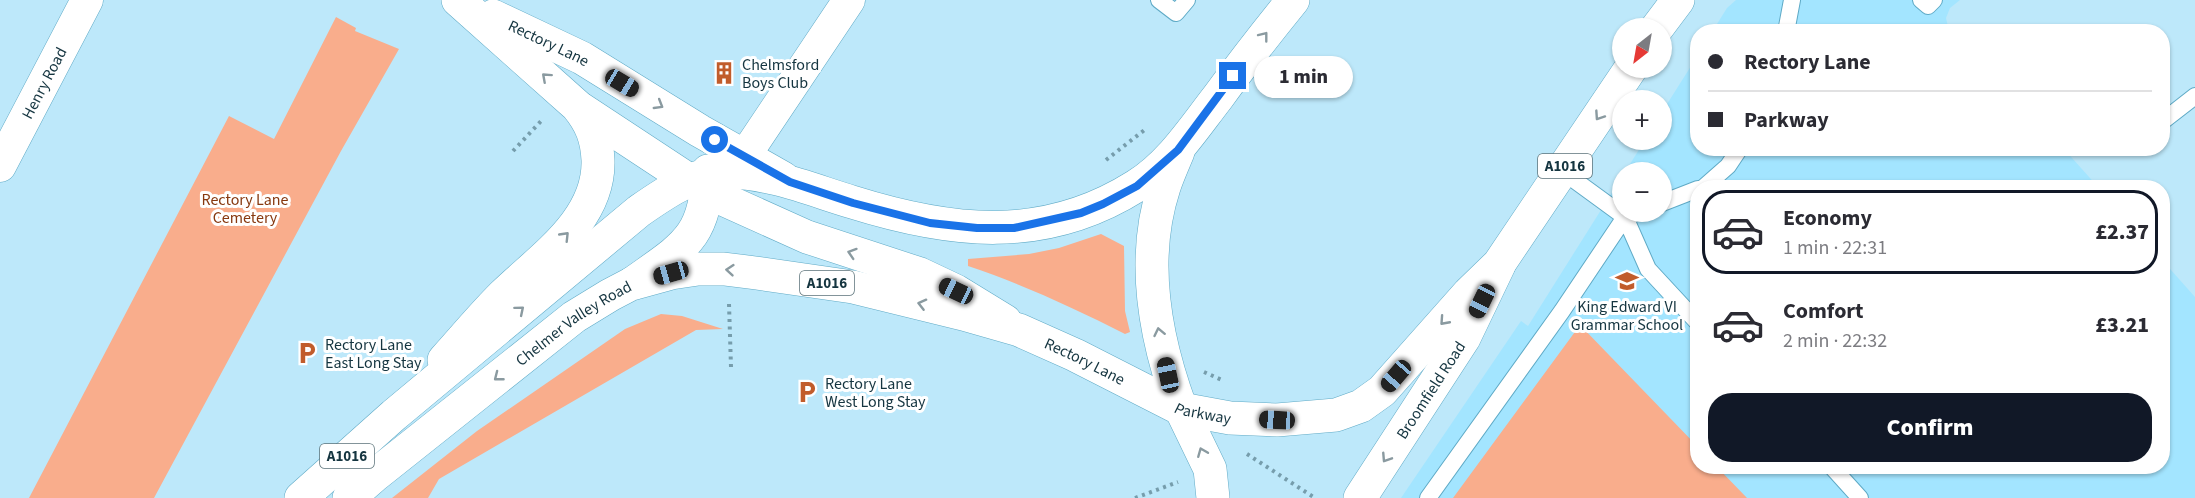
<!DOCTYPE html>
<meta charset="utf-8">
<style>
:root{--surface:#fff;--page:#f7f7f7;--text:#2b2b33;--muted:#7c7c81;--line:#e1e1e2;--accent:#111827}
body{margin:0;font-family:"Source Sans 3",sans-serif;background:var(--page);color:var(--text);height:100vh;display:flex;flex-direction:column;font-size:22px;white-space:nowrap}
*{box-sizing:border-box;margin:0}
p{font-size:20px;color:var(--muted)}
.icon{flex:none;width:33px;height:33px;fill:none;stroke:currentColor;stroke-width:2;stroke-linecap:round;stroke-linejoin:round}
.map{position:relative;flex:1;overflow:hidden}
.panel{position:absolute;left:1690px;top:180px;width:480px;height:294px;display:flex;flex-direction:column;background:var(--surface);border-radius:24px;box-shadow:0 2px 4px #0004}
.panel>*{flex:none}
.banner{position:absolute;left:1690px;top:24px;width:480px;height:132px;border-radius:24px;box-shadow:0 2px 4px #0004;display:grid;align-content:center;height:132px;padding:0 18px;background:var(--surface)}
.needle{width:39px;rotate:211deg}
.controls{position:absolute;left:1612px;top:18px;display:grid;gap:12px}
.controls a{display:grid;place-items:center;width:60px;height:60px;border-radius:50%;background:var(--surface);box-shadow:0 2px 4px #0004;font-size:30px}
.end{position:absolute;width:27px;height:27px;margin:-14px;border:8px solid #1a73e8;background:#fff;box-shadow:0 0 0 3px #fff}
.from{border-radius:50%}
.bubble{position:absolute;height:42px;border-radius:21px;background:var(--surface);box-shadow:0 2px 4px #0004;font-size:20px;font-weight:800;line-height:42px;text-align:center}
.car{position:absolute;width:18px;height:36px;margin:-18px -9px;border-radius:8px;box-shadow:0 0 4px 2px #0007;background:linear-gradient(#222 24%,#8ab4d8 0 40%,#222 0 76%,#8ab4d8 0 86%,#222 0)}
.banner b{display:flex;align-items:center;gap:21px;height:57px;font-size:22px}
.banner b+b{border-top:2px solid var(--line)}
.banner i{width:15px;height:15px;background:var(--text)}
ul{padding:10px 0 0;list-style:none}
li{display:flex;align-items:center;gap:18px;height:84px;margin:0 12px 9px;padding:0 6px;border:3px solid transparent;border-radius:24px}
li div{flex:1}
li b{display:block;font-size:22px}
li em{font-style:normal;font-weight:800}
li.selected{border-color:var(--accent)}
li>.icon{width:54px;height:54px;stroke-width:1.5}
.cta{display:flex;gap:12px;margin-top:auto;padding:12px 18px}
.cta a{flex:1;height:69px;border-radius:24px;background:var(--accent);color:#fff;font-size:24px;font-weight:800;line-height:69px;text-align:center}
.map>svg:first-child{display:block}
.built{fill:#a3e5ff}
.green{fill:#f9ad8c}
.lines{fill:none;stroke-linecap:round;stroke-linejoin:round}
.lane-casing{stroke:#5faac6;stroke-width:18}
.street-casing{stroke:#5faac6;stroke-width:33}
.secondary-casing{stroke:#5faac6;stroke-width:34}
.primary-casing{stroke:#5faac6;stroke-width:34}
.path{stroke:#769dac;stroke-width:4;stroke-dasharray:3 4.5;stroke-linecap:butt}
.lane{stroke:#fff;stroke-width:16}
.street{stroke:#fff;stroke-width:32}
.secondary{stroke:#fff;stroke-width:33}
.primary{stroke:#fff;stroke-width:33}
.oneway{stroke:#8a9aa0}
.route{stroke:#1a73e8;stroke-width:8}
.labels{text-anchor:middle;stroke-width:6;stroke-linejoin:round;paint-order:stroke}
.shield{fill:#fff;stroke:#5b7279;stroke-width:1.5}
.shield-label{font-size:15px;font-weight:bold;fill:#153540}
.street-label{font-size:16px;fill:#153540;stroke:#fff}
.poi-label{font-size:16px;fill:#153540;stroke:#fff;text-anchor:start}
.park-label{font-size:16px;fill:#873910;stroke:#fff}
</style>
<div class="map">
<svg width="2195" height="498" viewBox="0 0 2195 498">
<rect width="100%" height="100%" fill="#bde8fa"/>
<!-- built -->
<path class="built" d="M1736,0H1960L1950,8L1946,18L1949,31L1712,32L1727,8Z
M1698,55V148L2064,149L2098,187L1698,188V466H2163V261L2195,297V498H1401L1521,321L1528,326L1623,175V212H1662V172H1625L1645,140H1662V112Z"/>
<!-- green -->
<path class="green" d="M336,17L356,28L355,31L399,49L341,151L154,498H29L229,116L274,139Z
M1101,234L1124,246L1125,311L1130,332L1125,334C1074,308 1022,284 968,266V259L1029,254L1059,248Z
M661,314L682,316L723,329L696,330L439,479L428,498H392L477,431L625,329Z
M1580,325L1698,447V466L1717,467L1747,498H1453Z"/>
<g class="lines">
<!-- lane casing -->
<g class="lane-casing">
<path id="lane" d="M1159,0L1176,13L1187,0
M1921,0L1928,6L1934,0
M1786,32L1792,0
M2163,121L2195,96
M1562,171L1625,217L1639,212
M1703,188L1728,166L1740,148
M1662,203L1698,189
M1625,217L1648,269L1698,323
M1831,466L1860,498
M1428,498L1562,311L1625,217"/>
</g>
<!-- street casing -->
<g class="street-casing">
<g id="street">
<path d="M744,157L849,0"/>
<path id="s1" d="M0,166L87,0"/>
</g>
</g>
<!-- secondary casing -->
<g class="secondary-casing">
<g id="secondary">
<path id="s2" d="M493,16L582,58L700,131L783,178"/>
<path d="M581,109L707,192L807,237L920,274L956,291L1005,321"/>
<path d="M633,283C683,247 706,238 708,171"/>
<path d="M444,360C463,339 482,316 503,295C541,258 600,220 598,160C597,138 591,123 577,106L458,0"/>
<path d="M1181,409L1210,469L1213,498"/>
<path id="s3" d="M1360,498L1464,338L1499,265"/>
</g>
</g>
<!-- primary casing -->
<g class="primary-casing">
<g id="primary">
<path d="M1657,28L1678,0"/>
<path d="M1178,152C1173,164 1168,175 1164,187C1140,260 1155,339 1181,409"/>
<path d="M301,498L394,415L639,211C665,193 696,171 729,172C772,173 812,190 852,202C951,233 1044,244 1136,186C1171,164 1193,129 1218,97C1242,64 1267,32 1293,0"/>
<path id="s4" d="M349,498L374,476L574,317L610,295L631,284L671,273L698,269H724L756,273L853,287L963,314L1019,330L1075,355L1181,409L1230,418L1277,420L1336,415L1361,406L1382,391L1469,293L1499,264L1631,68"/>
</g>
</g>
<!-- path -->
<path class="path" d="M513,151L543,119
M1106,160L1147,128
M729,304L731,367
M1204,372L1222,380
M1247,454L1315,498
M1135,498L1178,482"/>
<!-- lane -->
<use href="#lane" class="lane"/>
<!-- street -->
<use href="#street" class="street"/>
<!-- secondary -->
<use href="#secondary" class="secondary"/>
<!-- primary -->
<use href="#primary" class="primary"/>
</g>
<!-- one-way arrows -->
<defs><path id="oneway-chevron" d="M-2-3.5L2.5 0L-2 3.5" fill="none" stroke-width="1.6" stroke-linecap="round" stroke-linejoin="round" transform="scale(1.5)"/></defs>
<g class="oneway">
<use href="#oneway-chevron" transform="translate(1264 36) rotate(-52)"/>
<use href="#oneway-chevron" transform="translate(546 77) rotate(-138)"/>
<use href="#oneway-chevron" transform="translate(659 105) rotate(31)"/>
<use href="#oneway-chevron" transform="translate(1599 116) rotate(124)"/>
<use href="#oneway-chevron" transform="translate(565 236) rotate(-46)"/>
<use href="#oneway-chevron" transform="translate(852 253) rotate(-162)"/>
<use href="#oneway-chevron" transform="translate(730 270) rotate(-175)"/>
<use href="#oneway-chevron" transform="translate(922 304) rotate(-166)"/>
<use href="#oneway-chevron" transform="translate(520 310) rotate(-40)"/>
<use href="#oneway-chevron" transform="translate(1444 321) rotate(132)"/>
<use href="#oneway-chevron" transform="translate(1159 332) rotate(-102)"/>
<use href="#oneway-chevron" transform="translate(498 377) rotate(142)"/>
<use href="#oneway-chevron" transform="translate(1202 452) rotate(-112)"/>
<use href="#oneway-chevron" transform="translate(1386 458) rotate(123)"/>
</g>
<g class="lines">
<!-- route -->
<path class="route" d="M715,140L790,182L853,203L930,223L977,228H1014L1081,213L1103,204L1137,186L1178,150L1233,76"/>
</g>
<!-- icons -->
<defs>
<g id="building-bare" transform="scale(1.8)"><path d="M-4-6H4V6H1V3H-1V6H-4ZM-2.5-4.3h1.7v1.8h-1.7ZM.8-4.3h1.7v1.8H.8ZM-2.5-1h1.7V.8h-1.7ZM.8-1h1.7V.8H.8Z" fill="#c15c2b" stroke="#fff" stroke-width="2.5" paint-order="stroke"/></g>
<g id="school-bare" transform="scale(1.8)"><path d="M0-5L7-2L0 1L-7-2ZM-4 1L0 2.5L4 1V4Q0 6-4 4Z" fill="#c15c2b" stroke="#fff" stroke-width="2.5" paint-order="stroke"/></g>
<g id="parking-bare" transform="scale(1.8)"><path d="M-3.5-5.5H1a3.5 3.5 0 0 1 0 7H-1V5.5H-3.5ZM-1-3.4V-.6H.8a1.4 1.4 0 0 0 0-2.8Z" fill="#c15c2b" stroke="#fff" stroke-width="2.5" paint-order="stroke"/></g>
</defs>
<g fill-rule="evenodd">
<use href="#building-bare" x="724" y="73"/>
<use href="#school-bare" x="1627" y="281"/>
<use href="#parking-bare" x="307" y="353"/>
<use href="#parking-bare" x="807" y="392"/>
</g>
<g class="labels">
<!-- shield labels -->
<g class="shield">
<rect x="1538" y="154" width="54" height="24" rx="4.5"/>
<rect x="800" y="271" width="54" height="24" rx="4.5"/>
<rect x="320" y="444" width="54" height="24" rx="4.5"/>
</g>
<g class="shield-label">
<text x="1565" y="171">A1016</text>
<text x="827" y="288">A1016</text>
<text x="347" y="461">A1016</text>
</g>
<!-- street labels -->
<g class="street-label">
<text dy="6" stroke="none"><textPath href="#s2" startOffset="62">Rectory Lane</textPath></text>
<text dy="6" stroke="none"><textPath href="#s1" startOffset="94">Henry Road</textPath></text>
<text dy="6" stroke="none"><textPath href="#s4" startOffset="285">Chelmer Valley Road</textPath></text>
<text dy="6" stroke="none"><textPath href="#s4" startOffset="824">Rectory Lane</textPath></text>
<text dy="6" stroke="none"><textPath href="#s3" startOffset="129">Broomfield Road</textPath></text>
<text dy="6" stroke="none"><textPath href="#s4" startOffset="954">Parkway</textPath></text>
</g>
<!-- poi labels -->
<g class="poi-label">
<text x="742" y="70">Chelmsford<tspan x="742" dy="18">Boys Club</tspan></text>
<text x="1627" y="312" text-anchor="middle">King Edward VI<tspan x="1627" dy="18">Grammar School</tspan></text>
<text x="325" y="350">Rectory Lane<tspan x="325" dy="18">East Long Stay</tspan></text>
<text x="825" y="389">Rectory Lane<tspan x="825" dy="18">West Long Stay</tspan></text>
</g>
<!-- park labels -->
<g class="park-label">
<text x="245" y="205">Rectory Lane<tspan x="245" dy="18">Cemetery</tspan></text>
</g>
</g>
</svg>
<div class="controls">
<a><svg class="needle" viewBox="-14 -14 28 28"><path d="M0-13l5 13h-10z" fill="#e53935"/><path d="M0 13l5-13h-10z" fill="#7c7c81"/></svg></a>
<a>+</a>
<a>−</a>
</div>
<i class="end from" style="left:715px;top:140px"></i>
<i class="end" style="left:1233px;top:76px"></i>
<div class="bubble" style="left:1254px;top:56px;width:99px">1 min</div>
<i class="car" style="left:622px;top:83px;rotate:121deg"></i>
<i class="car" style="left:671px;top:273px;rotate:254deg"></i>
<i class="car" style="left:956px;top:291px;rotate:295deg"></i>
<i class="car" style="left:1482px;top:301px;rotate:206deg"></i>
<i class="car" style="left:1168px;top:375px;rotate:348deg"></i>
<i class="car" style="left:1396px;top:376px;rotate:221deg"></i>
<i class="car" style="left:1277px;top:420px;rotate:273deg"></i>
<div class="banner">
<b><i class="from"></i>Rectory Lane</b>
<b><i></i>Parkway</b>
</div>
<section class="panel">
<ul>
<li class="selected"><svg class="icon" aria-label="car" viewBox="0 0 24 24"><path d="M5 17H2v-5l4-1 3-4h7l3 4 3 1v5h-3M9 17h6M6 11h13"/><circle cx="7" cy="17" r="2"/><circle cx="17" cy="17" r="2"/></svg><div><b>Economy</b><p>1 min · 22:31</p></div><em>£2.37</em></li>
<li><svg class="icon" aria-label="car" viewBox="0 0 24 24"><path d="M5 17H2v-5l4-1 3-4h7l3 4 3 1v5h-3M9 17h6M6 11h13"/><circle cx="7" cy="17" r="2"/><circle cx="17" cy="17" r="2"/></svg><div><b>Comfort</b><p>2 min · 22:32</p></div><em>£3.21</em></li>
</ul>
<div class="cta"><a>Confirm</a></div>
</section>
</div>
